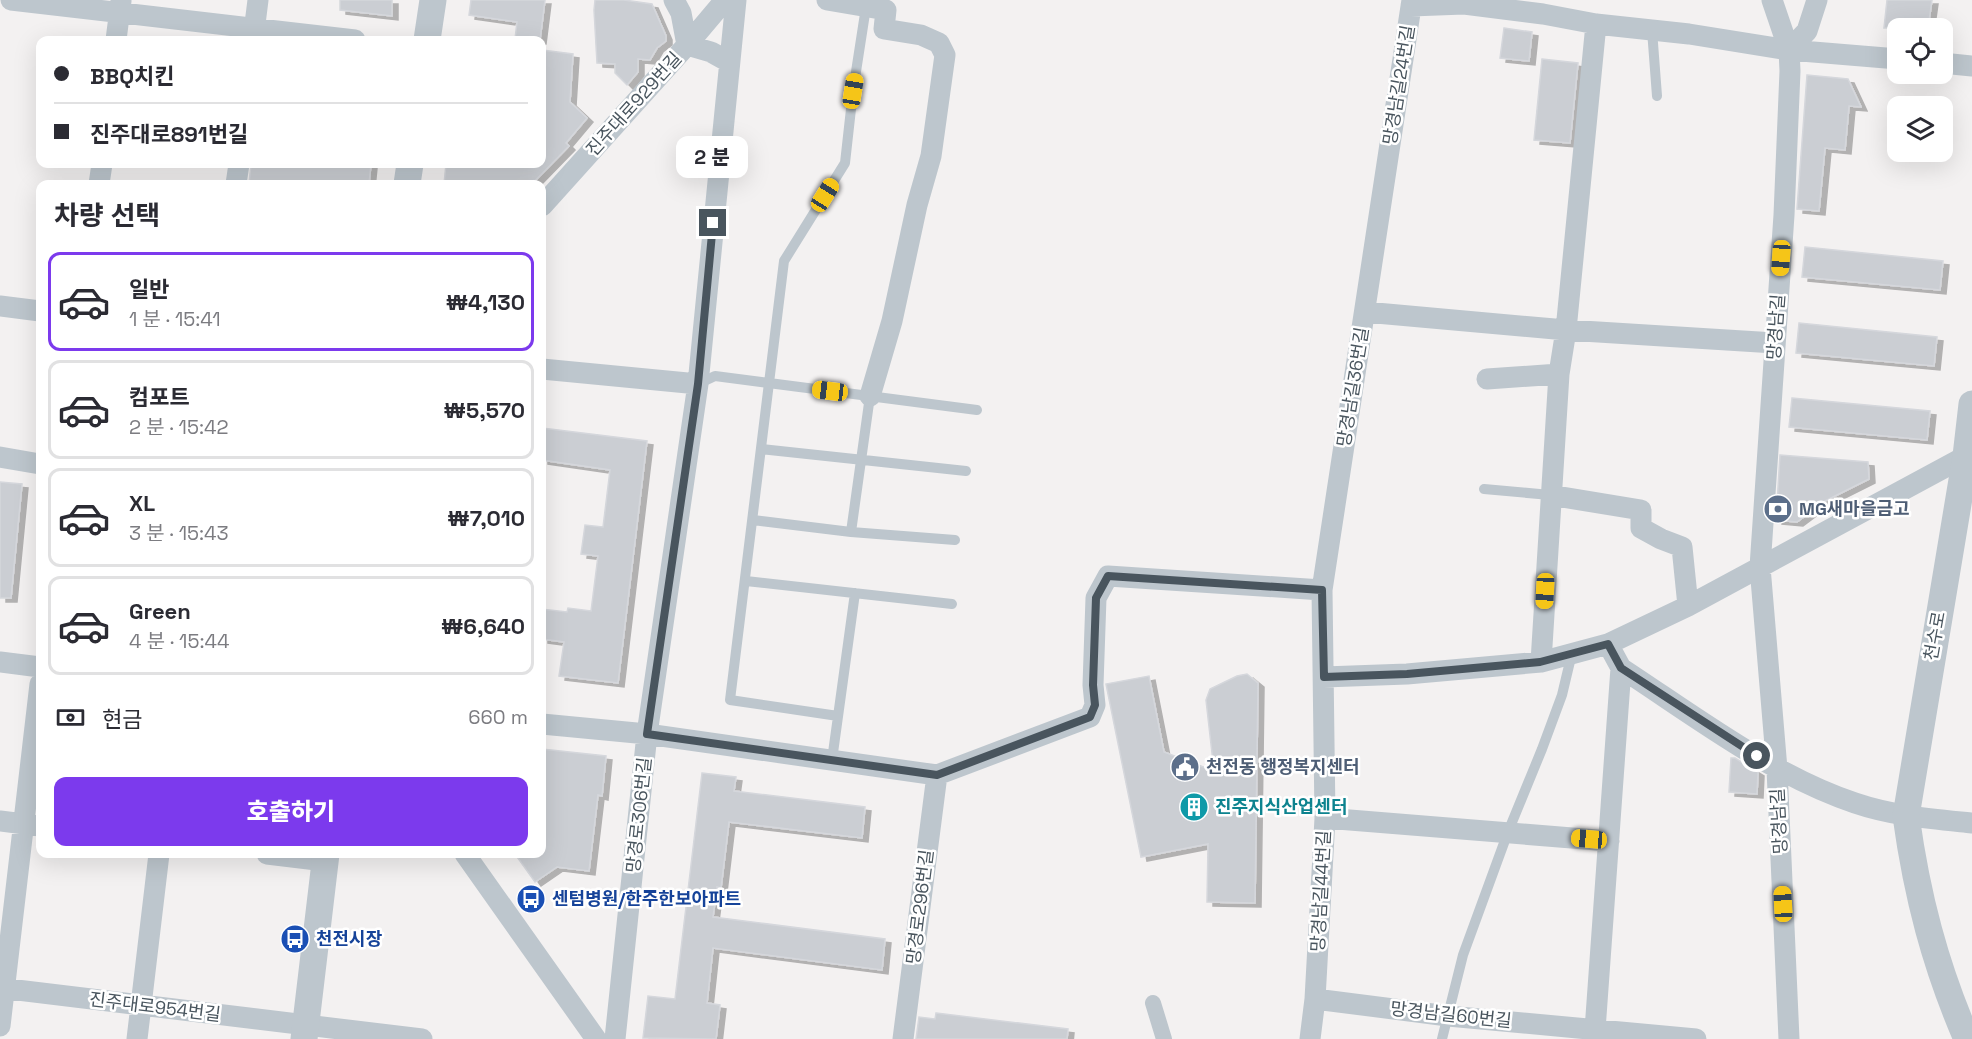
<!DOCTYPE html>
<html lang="ko">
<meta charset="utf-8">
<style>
:root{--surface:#fff;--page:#f7f7f7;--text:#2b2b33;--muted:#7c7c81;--line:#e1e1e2;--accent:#7c3aed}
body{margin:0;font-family:"Space Grotesk","Noto Sans KR",sans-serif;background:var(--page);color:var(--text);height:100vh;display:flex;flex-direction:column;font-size:22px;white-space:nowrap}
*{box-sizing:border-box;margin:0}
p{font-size:20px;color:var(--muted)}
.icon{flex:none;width:33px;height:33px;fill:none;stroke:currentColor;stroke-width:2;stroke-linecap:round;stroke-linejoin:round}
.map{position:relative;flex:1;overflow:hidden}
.panel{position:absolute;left:36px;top:180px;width:510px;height:678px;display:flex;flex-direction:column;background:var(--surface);border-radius:12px;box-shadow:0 6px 24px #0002}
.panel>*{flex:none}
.hud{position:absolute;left:36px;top:36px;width:510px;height:132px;border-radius:12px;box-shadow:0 6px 24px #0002;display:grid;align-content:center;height:132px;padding:0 18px;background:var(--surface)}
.tools{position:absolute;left:1887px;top:18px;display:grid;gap:12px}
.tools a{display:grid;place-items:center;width:66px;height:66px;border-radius:12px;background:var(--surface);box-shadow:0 6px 24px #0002;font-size:30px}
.end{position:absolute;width:27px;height:27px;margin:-14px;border:8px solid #49555e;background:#fff;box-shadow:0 0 0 3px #fff}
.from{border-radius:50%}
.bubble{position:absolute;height:42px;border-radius:12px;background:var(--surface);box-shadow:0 6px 24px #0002;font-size:20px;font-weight:800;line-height:42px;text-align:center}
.car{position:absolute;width:18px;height:36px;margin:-18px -9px;border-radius:8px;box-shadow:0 0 4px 2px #0007;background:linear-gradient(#f5c518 24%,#345 0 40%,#f5c518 0 76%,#345 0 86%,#f5c518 0)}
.hud b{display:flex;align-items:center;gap:21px;height:57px;font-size:22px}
.hud b+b{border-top:2px solid var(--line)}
.hud i{width:15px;height:15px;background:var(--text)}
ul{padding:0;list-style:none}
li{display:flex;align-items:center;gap:18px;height:99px;margin:0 12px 9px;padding:0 6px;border:3px solid var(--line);border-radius:12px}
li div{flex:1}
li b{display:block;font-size:22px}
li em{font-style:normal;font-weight:800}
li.selected{border-color:var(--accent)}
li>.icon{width:54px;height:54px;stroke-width:1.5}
h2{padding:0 18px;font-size:27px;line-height:72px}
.pay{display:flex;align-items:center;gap:15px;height:66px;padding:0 18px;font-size:22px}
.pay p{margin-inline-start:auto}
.button{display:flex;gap:12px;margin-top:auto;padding:12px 18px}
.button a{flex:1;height:69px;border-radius:12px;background:var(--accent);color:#fff;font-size:24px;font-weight:800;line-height:69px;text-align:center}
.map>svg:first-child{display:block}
.building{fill:#cbced3;stroke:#d5d7dc;stroke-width:1.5;filter:url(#shadow)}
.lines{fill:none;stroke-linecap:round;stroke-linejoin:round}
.service{stroke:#bdc6cd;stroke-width:10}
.pedestrian{stroke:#bdc6cd;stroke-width:16}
.minor{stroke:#bdc6cd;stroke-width:21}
.tertiary{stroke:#bdc6cd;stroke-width:27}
.route{stroke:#49555e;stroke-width:8}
.labels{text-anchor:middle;stroke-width:5;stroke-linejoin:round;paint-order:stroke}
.street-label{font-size:18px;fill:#49555e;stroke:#fff}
.service-label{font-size:18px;font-weight:bold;fill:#4e5e75;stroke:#fff;text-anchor:start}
.culture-label{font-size:18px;font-weight:bold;fill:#0d838f;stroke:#fff;text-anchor:start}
.transit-label{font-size:18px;font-weight:bold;fill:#164399;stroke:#fff;text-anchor:start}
</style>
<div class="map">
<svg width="1972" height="1039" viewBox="0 0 1972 1039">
<defs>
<filter id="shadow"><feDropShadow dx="6" dy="4" stdDeviation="0" flood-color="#0004"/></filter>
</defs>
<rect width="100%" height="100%" fill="#f3f1f1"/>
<!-- building -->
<path class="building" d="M340,0H392V16L340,10Z
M471,0H545L540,40L515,39L517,22L469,15Z
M595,0H624L652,4L666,36V41L657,48L650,60L638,59V72L627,85L615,73V64L597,63L594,10Z
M1887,0H1932L1928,28H1884Z
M1504,28L1532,32L1529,61L1500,58Z
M542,50L573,54L570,102L587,118L566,143L569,146L532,184H444L446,164H542Z
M1542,59L1578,63L1570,143L1534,140Z
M1807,75L1848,79L1861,107L1849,106L1845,150L1825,148L1819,211L1797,209Z
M251,164H371L369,184H249Z
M1805,247L1943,261L1940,290L1802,277Z
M1799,323L1937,337L1934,366L1796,353Z
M1792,398L1930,411L1927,440L1789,427Z
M542,428L647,441L618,683L559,676L564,642L542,639V609L567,612L568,608L591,611L598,556L581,554L585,525L603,527L610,470L542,460Z
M1780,455L1868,462L1869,479L1825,501L1797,522L1776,520Z
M0,482L22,484L11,598H0Z
M1247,674L1258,683L1255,903L1207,902L1208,844L1141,857L1106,684L1149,676L1164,752L1214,771L1206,700L1210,689L1237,676Z
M542,749L606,756L602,796L598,795L589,871L557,867L535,882L515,854H542Z
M1731,758H1735L1758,772L1757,794L1729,792Z
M702,773L736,777L734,791L865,807L862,838L729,822L721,888L717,887L713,917L885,939L882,970L713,948L707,1003L720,1005L716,1039L643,1038L648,996L675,999Z
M936,1013L1068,1029L1067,1039H916L919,1017L935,1019Z"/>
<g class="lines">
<!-- service -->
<path class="service" d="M1652,30L1657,96
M698,384L715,376L977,410
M761,449L966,471
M1484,489L1550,495
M753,520L851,532L955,540
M851,532L870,396
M746,581L952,604
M838,716L730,700L784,261L845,163L853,91L866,7
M832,760L855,593
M1442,1039L1463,955L1508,832L1542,749L1562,695L1572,653"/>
<!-- pedestrian -->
<path class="pedestrian" d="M1153,1003L1164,1039"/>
<!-- minor -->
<path class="minor" d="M11,0L355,40
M674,0L681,13L687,45L711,52L729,62
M827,0L886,10L884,29L921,35L939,43L945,55L931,156L917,205L892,321L870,396
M1772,0L1789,50
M1411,6L1464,4L1543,14L1596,24L1689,34L1789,50
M116,40L121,1
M253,40L258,0
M1789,50L1807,31L1817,0
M1942,63L1972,66
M99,184L102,164
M236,184L239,164
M542,206L687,45L725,0
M0,306L40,311
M1365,312L1566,330L1775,343
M542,369L698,384
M1487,379L1559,374
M0,457L40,464
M1550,495L1641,510V528L1661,539L1682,547L1688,606
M1608,644L1621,668C1693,715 1773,776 1855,803C1893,816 1933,819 1972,823
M0,662L40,667
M1541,662L1559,374L1566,330L1596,24
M1324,677L1407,674L1541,662L1608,644L1688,606L1966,456
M542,724L647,734L937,775L1090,717L1095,705L1093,685L1096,598L1108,576L1322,590
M1325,818L1609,841
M0,821L40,826
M267,854L325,861
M465,854L596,1039
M0,988L422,1039
M1315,999L1448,1016L1696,1039
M0,1026L40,684
M1595,1030L1621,668
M137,1039L159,854
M615,1039L647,734L698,384L736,0
M903,1039L937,775
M1310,1039L1315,999L1325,818L1322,590L1412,0
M1789,1039L1777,769L1760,567L1784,215L1790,71L1789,50L1898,59"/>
<!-- tertiary -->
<path class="tertiary" d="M427,40L433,0
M407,184L410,164
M304,1039L326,854
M1967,1039C1935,965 1917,896 1906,816L1966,456L1972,404"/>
</g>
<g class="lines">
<!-- route -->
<path class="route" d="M713,223L698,384L647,734L937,775L1090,717L1095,705L1093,685L1096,598L1108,576L1322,590L1324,677L1407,674L1540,662L1608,644L1621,668L1757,756"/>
</g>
<!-- icons -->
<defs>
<g id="bank-disc" transform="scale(1.5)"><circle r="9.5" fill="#5c6f8a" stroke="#fff"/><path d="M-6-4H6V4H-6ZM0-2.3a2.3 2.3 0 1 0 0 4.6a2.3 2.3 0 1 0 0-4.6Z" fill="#fff"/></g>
<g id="civic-disc" transform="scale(1.5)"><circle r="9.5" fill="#5c6f8a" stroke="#fff"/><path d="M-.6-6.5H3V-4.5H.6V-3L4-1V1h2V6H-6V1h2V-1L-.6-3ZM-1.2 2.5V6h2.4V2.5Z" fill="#fff"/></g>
<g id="building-disc" transform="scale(1.5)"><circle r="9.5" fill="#0f9aa8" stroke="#fff"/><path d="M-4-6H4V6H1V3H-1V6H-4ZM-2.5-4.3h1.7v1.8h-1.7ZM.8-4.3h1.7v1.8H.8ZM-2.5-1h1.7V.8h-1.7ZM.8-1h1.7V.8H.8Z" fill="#fff"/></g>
<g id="bus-disc" transform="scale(1.5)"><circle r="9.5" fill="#1a4fb4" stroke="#fff"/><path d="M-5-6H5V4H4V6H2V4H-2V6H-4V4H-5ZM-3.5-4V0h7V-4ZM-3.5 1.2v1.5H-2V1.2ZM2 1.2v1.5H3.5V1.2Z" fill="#fff"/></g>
</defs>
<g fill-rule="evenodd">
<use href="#bank-disc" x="1778" y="509"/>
<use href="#civic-disc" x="1185" y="767"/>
<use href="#building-disc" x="1194" y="807"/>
<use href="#bus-disc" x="531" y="899"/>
<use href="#bus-disc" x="295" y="939"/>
</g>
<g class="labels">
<!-- street labels -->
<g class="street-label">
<text transform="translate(1399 85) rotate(-81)" y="6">망경남길24번길</text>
<text transform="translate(634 104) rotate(-48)" y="6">진주대로929번길</text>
<text transform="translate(1776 327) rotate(-86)" y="6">망경남길</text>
<text transform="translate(1353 387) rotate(-81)" y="6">망경남길36번길</text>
<text transform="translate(1935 636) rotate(-80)" y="6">천수로</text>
<text transform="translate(639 815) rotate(-84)" y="6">망경로306번길</text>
<text transform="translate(1779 821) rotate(-93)" y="6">망경남길</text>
<text transform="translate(1321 891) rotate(-87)" y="6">망경남길44번길</text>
<text transform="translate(920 907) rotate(-83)" y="6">망경로296번길</text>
<text transform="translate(155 1007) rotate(7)" y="6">진주대로954번길</text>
<text transform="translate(1451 1015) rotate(6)" y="6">망경남길60번길</text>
</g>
<!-- service labels -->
<g class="service-label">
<text x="1799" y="515">MG새마을금고</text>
<text x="1206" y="773">천전동 행정복지센터</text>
</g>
<!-- culture labels -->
<g class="culture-label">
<text x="1215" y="813">진주지식산업센터</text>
</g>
<!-- transit labels -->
<g class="transit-label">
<text x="552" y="905">센텀병원/한주한보아파트</text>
<text x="316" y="945">천전시장</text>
</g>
</g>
</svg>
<div class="tools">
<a><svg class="icon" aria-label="locate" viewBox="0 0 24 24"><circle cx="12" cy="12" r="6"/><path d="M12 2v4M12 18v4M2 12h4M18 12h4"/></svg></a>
<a><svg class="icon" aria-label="layers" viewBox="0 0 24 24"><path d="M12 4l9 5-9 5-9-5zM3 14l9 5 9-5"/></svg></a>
</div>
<i class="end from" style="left:1757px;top:756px"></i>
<i class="end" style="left:713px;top:223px"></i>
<div class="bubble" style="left:676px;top:136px;width:72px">2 분</div>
<i class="car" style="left:853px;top:91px;rotate:9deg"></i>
<i class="car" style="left:825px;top:195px;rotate:32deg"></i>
<i class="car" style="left:1781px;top:258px;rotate:184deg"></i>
<i class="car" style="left:830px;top:391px;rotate:277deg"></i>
<i class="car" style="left:1545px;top:591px;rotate:183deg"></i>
<i class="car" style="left:1589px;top:839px;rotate:275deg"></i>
<i class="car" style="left:1783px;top:904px;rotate:357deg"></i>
<div class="hud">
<b><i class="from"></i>BBQ치킨</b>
<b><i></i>진주대로891번길</b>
</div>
<section class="panel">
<h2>차량 선택</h2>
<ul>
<li class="selected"><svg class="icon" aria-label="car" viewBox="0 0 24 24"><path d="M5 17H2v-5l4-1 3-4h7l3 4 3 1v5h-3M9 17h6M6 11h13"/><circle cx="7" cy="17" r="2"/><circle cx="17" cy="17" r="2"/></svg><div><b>일반</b><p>1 분 · 15:41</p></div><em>₩4,130</em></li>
<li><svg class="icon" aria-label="car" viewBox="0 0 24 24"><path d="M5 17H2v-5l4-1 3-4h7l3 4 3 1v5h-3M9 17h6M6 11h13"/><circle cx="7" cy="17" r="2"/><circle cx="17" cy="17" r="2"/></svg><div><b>컴포트</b><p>2 분 · 15:42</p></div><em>₩5,570</em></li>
<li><svg class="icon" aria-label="car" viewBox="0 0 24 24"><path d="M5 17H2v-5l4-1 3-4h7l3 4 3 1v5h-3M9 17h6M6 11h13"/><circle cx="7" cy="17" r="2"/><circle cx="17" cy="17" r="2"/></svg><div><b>XL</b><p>3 분 · 15:43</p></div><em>₩7,010</em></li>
<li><svg class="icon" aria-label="car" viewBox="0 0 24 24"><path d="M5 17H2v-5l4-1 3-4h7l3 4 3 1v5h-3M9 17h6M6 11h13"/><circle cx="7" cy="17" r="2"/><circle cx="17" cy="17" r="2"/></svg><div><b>Green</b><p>4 분 · 15:44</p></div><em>₩6,640</em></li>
</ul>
<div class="pay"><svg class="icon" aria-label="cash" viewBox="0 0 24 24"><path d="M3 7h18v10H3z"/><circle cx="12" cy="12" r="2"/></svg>현금<p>660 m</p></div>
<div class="button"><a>호출하기</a></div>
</section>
</div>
